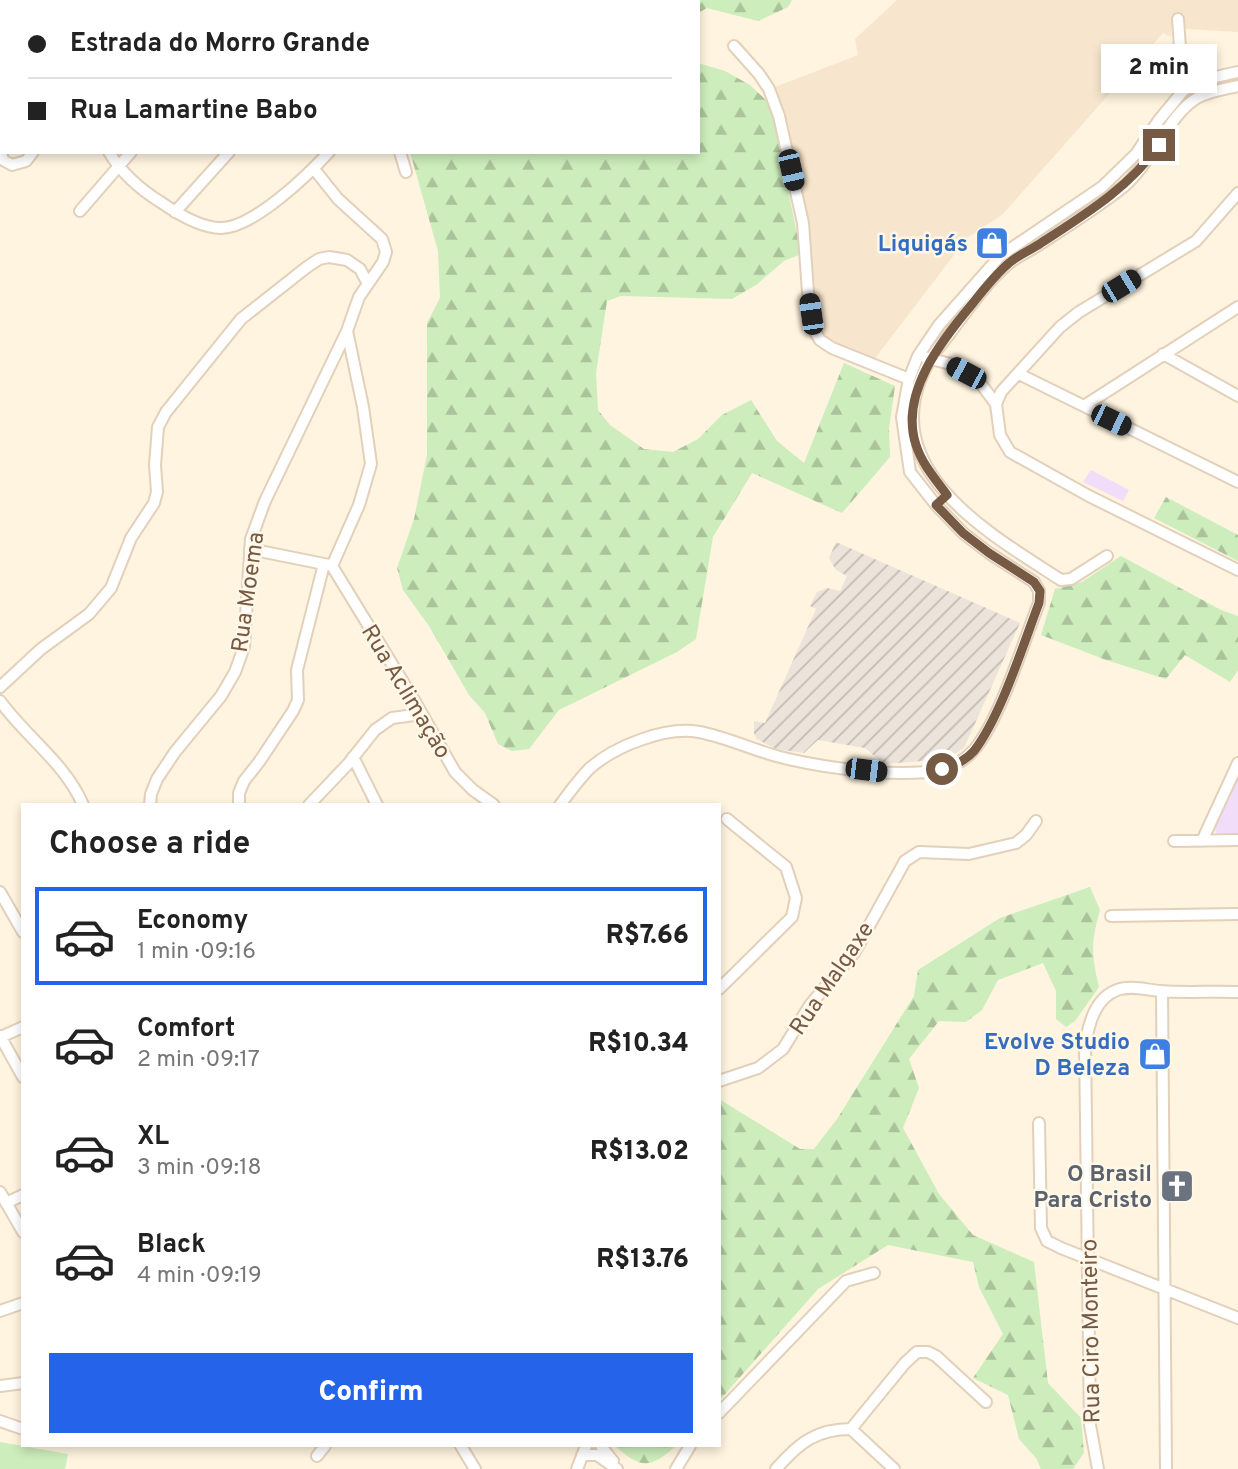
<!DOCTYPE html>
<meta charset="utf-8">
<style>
:root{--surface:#fff;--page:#f6f6f6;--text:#222;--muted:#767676;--line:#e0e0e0;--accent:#2563eb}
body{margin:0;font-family:Overpass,sans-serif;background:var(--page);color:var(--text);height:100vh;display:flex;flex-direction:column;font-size:26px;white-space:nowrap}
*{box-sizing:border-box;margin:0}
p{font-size:23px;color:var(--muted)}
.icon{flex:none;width:38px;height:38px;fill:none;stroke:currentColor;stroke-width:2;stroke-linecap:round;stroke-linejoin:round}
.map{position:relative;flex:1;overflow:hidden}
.side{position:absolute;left:21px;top:803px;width:700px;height:644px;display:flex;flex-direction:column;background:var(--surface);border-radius:0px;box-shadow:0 4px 10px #0003}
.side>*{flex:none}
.guide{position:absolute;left:0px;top:0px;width:700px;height:154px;box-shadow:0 4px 10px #0003;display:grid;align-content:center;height:154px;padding:0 28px;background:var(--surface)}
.end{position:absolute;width:32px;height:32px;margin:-16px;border:9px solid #775a44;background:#fff;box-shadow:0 0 0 4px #fff}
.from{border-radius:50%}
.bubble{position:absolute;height:49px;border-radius:0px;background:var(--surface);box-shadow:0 4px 10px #0003;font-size:23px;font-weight:800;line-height:49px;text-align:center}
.car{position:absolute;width:21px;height:42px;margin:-21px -10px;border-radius:9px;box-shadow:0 0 5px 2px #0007;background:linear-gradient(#222 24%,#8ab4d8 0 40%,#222 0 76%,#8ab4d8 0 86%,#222 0)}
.guide b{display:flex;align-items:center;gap:24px;height:66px;font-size:26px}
.guide b+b{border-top:2px solid var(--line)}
.guide i{width:18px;height:18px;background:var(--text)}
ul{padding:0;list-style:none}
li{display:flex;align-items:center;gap:21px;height:98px;margin:0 14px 10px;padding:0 14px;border:4px solid transparent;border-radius:0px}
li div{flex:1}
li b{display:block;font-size:26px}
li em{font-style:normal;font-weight:800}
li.on{border-color:var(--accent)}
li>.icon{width:63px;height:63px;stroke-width:1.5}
h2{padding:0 28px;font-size:32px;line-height:84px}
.cta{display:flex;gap:14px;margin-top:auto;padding:14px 28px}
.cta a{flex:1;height:80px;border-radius:0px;background:var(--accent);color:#fff;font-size:28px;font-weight:800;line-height:80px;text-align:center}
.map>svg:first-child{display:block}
.residential{fill:#f7e6cd}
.industrial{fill:url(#industrial-furrows)}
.education{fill:#f1dcfa}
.grass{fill:#cdedbc}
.forest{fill:url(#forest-firs)}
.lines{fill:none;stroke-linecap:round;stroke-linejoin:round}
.minor-casing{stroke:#e3d0ba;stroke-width:14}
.minor{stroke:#fff;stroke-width:10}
.route{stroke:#775a44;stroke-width:9}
.labels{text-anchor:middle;stroke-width:5;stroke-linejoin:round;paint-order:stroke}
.shop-label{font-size:23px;font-weight:bold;fill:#366cbe;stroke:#fff7e7;text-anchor:end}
.street-label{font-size:23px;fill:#775a44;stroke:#fff7e7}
.worship-label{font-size:23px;font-weight:bold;fill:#5b616d;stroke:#fff7e7;text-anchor:end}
</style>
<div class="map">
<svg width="1238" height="1469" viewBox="0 0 1238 1469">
<defs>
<pattern id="industrial-furrows" width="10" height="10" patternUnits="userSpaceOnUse" patternTransform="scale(1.75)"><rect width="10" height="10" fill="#ece4db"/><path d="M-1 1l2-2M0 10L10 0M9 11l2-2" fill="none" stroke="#c4bcb3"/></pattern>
<pattern id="forest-firs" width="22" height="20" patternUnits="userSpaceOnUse" patternTransform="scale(1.75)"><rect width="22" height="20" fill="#cdedbc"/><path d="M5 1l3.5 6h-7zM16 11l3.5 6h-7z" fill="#abc39a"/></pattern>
</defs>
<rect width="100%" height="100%" fill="#fef4df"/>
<!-- residential -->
<path class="residential" d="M897,0H1238V32L1186,29L1184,14L1172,18L1171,37L1163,33L1003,214L967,238L873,361L828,343L817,333L782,115L775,87L858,55L855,39Z"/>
<!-- industrial -->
<path class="industrial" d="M836,542L1020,623L964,748L947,759L884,764L865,748L818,740L804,753L776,749L757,739L754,733V721L765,723L816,609L810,606L817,592L827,588L840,591L847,576L836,570L829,558Z"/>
<!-- education -->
<path class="education" d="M1091,470L1129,490L1123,501L1083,482Z
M1238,779V834H1217L1215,830L1216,819Z"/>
<!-- grass -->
<path class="grass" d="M0,1442L68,1454L65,1469H0Z"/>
<!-- forest -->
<path class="forest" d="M359,0H792L788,7L758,21L707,8L698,13V2Z
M698,63L725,71L750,85L771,105L801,254L784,261L756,285L732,299L621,296L607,301L596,373L598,410L610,425L644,449L673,452L698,439L722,415L751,400L777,441L804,463L844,363L895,386L889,428L890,457L842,513L752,473L713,537L696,639L677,652L559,710L529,749L512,751L498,744L485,713L469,695L429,626L403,590L397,568L414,519L427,455V323L440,298L438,251L410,152H698Z
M1166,497L1238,535V561L1154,518Z
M1121,556L1221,610L1238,616V670L1230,682L1185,655L1166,679L1106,660L1041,635L1055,589L1082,582Z
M1090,887L1100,910C1091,942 1091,954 1099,987L1075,1021L1066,1027L1056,1019V991L1043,963L998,980L982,1010L966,1022L939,1021L909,1059L919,1088L903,1128L939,1194L973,1235L1034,1262L1048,1383L1081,1418L1084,1453L1073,1469H1041L1036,1458L1019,1439L1008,1395L973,1378L1003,1334L979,1287L973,1262L888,1245L818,1289L719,1401V1099L800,1149H814L837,1119L914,996L918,970L1000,918Z
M615,1446H676C650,1469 641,1469 615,1446Z"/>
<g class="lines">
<!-- minor casing -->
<g class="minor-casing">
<path id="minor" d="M146,0L148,2
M317,0L318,2
M169,2L171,0
M270,2L272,0
M1178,19L1183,91
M734,46L759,74L769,89L779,116L803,223L808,292L814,330L820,340L832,348L909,379
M0,147L3,160L12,165L26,161L33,152
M109,152C122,174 141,190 162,203C178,214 202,228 221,228C253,228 308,175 329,152
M400,152L406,172
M80,211L131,152
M175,212L229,152
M1163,354L1238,396
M924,357L950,364L981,384L996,404L1000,435L1010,452L1089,496L1238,570
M1019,374L1238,482
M996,404L1001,392L1060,327L1079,312L1196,241L1238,193
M1084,406L1238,307
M250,549L329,565
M1107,556L1071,579L1061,580C985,531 868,465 931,358C937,349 944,341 950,333C968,309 986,283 1008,264C1017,256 1030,251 1040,244C1067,226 1097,208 1123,187C1152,163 1169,114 1197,98C1209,91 1225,89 1238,86
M332,566L414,700L455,772L473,790L494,805
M332,566L359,505L371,464L363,407L347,331
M0,687L41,649L89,614L111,588L131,538L154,503L157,492L155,465L158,427L166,412L241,319L307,267L319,259L329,257L347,260L360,269L368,284
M0,701C26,737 66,764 83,805
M353,757L377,805
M150,805L151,794L157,779L175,752L221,696L235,672L244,647L251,539L265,501L347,331L359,297L383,262L386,252L382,239L338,199L314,169
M239,805V793L244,781L259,762L293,711L298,700L297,670L324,564
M309,805L348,764L375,730L392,718L422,714
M560,805C569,793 579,779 590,768C615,746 666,726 699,732C726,737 753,750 780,757C815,766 866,773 902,773C927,773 953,772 971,753C998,727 1024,640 1039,603V591L1034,582L989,553L963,533L936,505L910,472L902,417L909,379L918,356L939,325L1000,256L1102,187L1136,154L1159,120L1183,91L1202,80L1238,72
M1174,841L1238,840
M1202,841L1238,763
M0,892L23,932
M1111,916L1238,914
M719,989L792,917L796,898L786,867L727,819
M1162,991L1166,1469
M0,1036L23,1077
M1,1037L23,1027
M719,1081L758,1068L783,1049L810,1005L854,953L905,861L919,852L969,854L1016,843L1026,835L1036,821
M1039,1123L1041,1228L1047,1241L1061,1248L1238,1318
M0,1192L23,1232
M6,1203L23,1195
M0,1311L23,1303
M0,1386L23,1383
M719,1413L846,1281L874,1273
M0,1421L23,1429
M851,1429L894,1469
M461,1446L475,1469
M601,1446L613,1461
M582,1455H597L617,1469
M317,1456L325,1446
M577,1469L586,1446
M676,1469L690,1446
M776,1469C799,1443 816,1429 851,1429L905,1363L917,1352H928L936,1356L986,1402
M1098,1469L1090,1425L1085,1044C1089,1024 1095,998 1117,990C1130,985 1147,990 1161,991C1186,993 1212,991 1238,992"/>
</g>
<!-- minor -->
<use href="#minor" class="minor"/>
</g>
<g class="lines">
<!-- route -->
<path class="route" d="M942,769C954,766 965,761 974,751C1001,716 1023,645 1039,603L1040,591L1034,582L989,553L963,533L936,505L947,495C936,480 922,464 916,445C899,393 942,340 973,303C984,289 996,274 1009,263C1018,255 1031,250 1041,243C1084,215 1129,188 1159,145"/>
</g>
<!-- icons -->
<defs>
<g id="shop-square" transform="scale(1.75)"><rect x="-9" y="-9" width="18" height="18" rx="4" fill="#3f7fe0" stroke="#fff7e7"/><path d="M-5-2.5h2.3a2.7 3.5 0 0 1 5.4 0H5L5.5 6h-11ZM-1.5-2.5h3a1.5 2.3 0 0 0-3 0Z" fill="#fff"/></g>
<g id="church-square" transform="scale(1.75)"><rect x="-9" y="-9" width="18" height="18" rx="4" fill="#6b7280" stroke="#fff7e7"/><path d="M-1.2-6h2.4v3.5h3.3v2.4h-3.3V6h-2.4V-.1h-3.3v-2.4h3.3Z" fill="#fff"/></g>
</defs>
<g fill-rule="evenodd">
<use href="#shop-square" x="992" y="243"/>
<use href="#shop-square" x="1155" y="1054"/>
<use href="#church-square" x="1177" y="1186"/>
</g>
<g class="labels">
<!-- shop labels -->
<g class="shop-label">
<text x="968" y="251">Liquigás</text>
<text x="1130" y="1049">Evolve Studio<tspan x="1130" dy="26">D Beleza</tspan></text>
</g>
<!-- street labels -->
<g class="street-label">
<text transform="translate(247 592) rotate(-82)" y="8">Rua Moema</text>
<text transform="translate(407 691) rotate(59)" y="8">Rua Aclimação</text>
<text transform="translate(831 978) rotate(-56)" y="8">Rua Malgaxe</text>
<text transform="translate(1090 1331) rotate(-91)" y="8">Rua Ciro Monteiro</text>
</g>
<!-- worship labels -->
<g class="worship-label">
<text x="1152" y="1181">O Brasil<tspan x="1152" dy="26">Para Cristo</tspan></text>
</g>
</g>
</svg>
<i class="end from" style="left:942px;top:769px"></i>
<i class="end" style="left:1159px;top:145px"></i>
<div class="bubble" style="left:1101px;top:44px;width:116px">2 min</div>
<i class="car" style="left:791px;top:170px;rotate:167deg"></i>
<i class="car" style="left:1121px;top:286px;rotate:59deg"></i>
<i class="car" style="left:811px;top:314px;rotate:352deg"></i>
<i class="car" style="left:966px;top:373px;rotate:298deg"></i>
<i class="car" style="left:1111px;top:420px;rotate:116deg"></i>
<i class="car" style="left:866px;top:770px;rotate:97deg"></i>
<div class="guide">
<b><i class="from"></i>Estrada do Morro Grande</b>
<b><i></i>Rua Lamartine Babo</b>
</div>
<section class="side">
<h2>Choose a ride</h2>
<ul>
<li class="on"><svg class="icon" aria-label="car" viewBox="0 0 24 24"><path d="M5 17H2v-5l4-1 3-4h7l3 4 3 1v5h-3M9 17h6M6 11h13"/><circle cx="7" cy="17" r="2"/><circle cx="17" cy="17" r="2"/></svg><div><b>Economy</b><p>1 min · 09:16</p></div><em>R$7.66</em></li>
<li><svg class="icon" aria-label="car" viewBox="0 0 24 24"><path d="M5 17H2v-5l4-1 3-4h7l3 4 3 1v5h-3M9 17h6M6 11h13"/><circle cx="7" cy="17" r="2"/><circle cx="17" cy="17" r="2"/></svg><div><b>Comfort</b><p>2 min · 09:17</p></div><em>R$10.34</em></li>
<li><svg class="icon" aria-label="car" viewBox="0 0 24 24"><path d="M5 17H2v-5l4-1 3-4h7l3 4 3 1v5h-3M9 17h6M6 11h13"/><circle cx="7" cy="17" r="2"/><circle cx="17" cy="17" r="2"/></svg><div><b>XL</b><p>3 min · 09:18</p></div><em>R$13.02</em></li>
<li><svg class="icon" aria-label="car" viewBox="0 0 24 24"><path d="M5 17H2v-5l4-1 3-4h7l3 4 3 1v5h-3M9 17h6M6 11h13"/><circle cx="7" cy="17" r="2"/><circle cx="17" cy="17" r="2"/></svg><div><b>Black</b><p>4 min · 09:19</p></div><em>R$13.76</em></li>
</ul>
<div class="cta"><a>Confirm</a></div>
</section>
</div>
